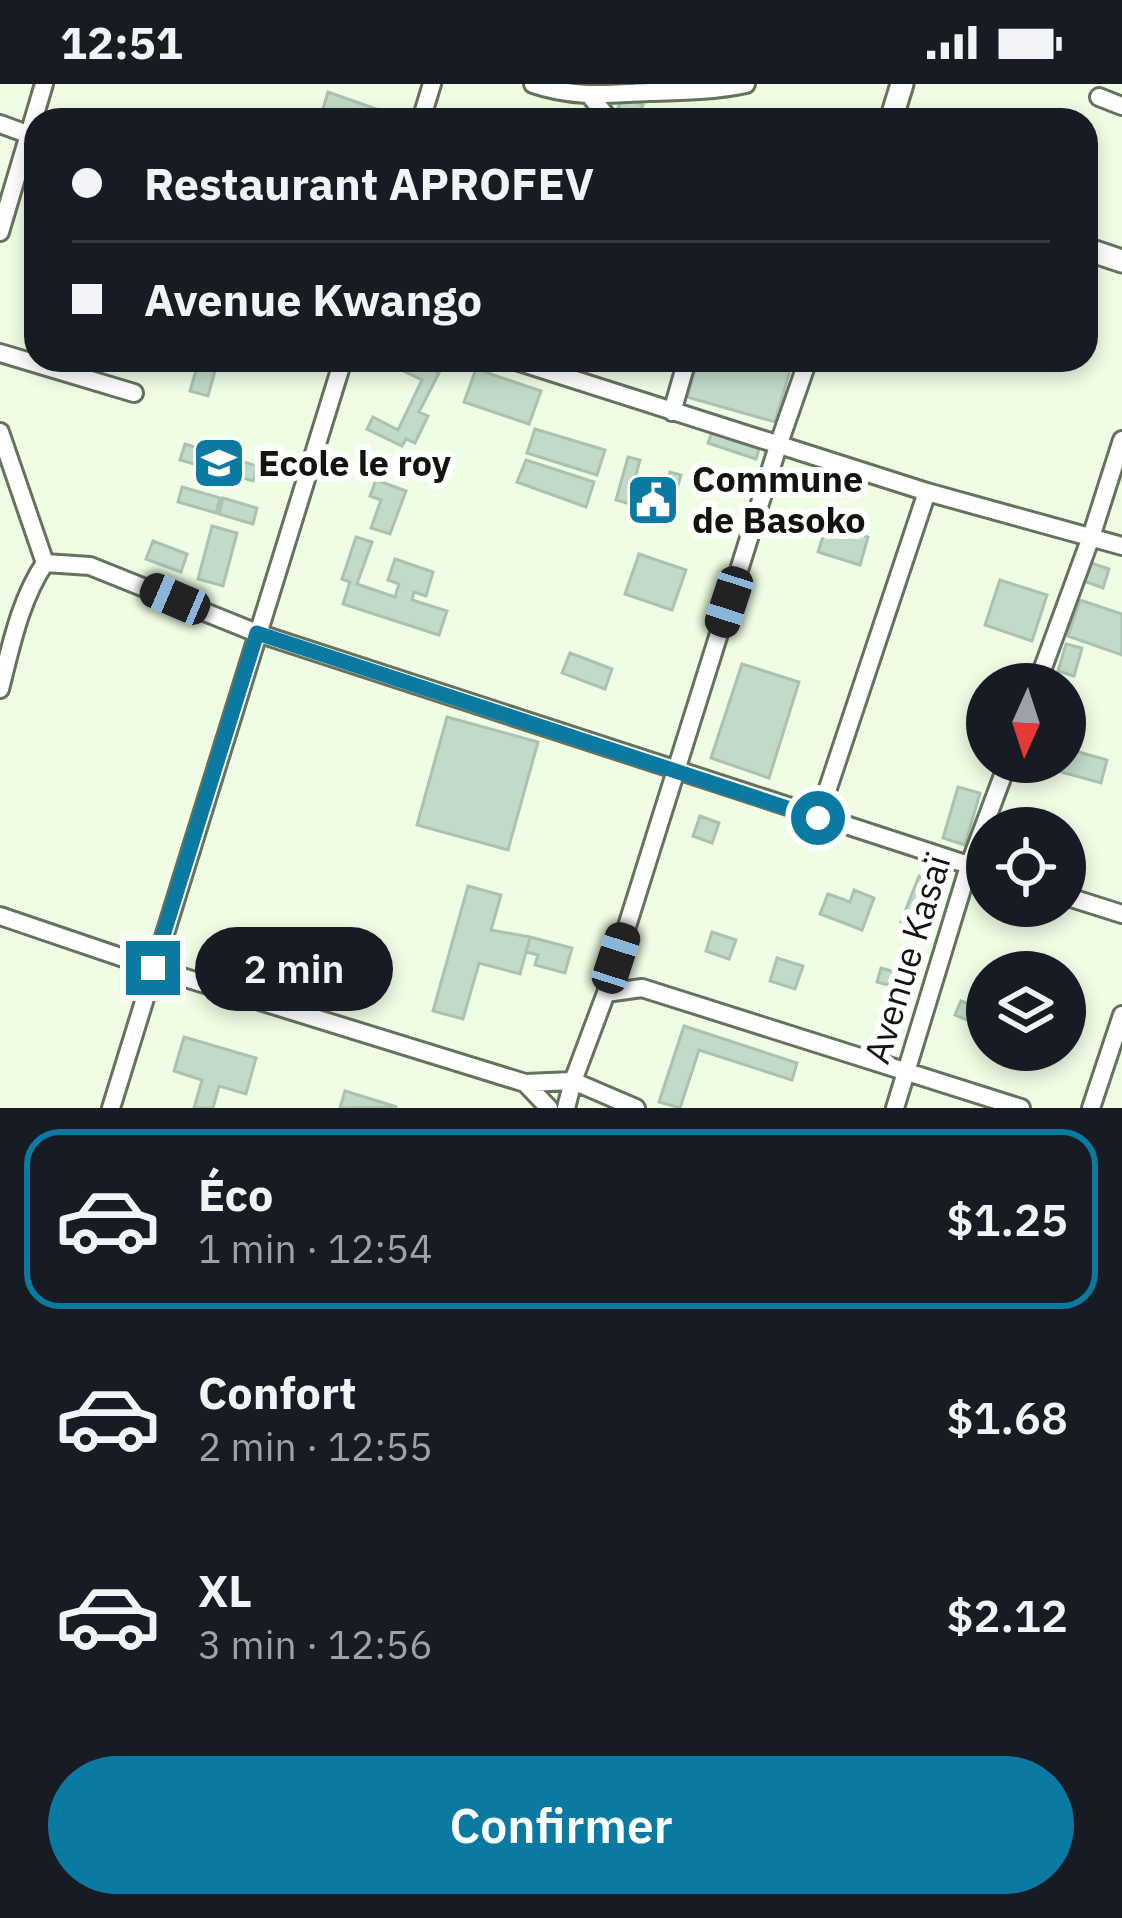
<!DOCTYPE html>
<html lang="fr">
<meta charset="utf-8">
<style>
:root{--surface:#171b24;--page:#242831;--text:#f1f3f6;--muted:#9ea1a6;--line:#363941;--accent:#0a7aa3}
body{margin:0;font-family:"IBM Plex Sans",sans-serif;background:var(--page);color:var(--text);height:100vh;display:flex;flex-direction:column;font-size:45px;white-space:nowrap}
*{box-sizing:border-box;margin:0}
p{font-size:39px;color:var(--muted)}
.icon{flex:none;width:66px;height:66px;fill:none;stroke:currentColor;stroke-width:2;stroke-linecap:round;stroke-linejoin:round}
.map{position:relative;height:1024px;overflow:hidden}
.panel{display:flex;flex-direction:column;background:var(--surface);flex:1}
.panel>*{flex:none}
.banner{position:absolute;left:24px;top:24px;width:1074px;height:264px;border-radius:36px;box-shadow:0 6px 18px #0003;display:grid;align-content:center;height:264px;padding:0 48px;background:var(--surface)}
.needle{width:78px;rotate:183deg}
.tools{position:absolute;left:966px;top:579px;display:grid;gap:24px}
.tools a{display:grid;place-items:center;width:120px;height:120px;border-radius:50%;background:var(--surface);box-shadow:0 6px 18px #0003;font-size:60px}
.end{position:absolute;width:54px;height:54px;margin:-27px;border:15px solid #0a7aa3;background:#fff;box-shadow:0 0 0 6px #fff}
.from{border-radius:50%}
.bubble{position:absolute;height:84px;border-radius:42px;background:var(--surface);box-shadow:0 6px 18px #0003;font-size:39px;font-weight:600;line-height:84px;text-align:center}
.car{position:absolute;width:36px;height:72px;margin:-36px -18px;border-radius:15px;box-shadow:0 0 9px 3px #0007;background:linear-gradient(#222 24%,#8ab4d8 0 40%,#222 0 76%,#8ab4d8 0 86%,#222 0)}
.banner b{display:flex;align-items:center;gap:42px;height:114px;font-size:45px}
.banner b+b{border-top:3px solid var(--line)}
.banner i{width:30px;height:30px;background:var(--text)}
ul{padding:21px 0 0;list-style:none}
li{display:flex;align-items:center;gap:36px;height:180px;margin:0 24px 18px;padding:0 24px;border:6px solid transparent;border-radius:36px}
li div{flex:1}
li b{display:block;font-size:45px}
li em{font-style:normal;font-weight:600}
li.on{border-color:var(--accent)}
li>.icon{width:108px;height:108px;stroke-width:1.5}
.cta{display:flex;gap:24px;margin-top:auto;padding:24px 48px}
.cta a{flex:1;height:138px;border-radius:72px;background:var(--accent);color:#fff;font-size:48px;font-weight:600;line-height:138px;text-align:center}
.status{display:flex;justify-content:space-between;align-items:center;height:84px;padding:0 60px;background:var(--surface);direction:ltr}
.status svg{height:33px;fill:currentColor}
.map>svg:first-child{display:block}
.building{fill:#c2dac8;stroke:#abc2b0;stroke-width:3}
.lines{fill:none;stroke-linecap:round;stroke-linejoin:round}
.minor-casing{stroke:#65725d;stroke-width:22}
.major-casing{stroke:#65725d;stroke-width:27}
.minor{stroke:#fff;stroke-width:16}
.major{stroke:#fff;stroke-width:21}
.route{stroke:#0a7aa3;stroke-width:15}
.labels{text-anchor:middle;stroke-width:12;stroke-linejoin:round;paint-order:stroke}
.poi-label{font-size:36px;font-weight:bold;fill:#10150d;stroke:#fff;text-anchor:start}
.street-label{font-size:36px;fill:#10150d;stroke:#fff}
</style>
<div class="status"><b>12:51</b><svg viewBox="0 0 49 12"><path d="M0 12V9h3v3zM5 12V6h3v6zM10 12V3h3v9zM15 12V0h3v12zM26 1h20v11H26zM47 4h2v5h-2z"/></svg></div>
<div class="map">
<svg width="1122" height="1024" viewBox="0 0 1122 1024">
<rect width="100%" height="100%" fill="#eefde4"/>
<!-- building -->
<path class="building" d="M328,8L393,31L392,36H345L322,28Z
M623,12L643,21L636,36H613Z
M199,276H218L208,312L190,307Z
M398,276H413L439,289L419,328L428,332L415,359L406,355L402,362L367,345L373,333L398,346L422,296L395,283Z
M698,276H793L775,338L687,313Z
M476,285L541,307L529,340L464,318Z
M535,345L605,366L597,391L527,369Z
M713,345L726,349L725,354L759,365L756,375L708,359Z
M185,360L257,382L253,397L180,376Z
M628,373L640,376L632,405L663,413L670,388L681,391L669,431L616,416Z
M526,376L594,398L586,423L517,398Z
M376,396L406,407L390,450L371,444L381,416L370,412Z
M182,403L220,414L216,429L178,418Z
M223,414L257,424L253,440L219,430Z
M827,440L868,453L860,481L818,468Z
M212,442L237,449L223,502L198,495Z
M356,453L372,458L357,500L395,513L399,500L388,496L395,475L433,488L426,512L414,508L412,516L447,527L439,551L343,520L350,498L342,495Z
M153,457L187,470L181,488L146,475Z
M639,470L686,486L672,526L625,510Z
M1091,479L1109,485L1103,504L1084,497Z
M1000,496L1047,511L1032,557L985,541Z
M1080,516L1122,530V571L1068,552Z
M1066,560L1082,564L1074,592L1058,587Z
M570,569L612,585L605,605L562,589Z
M742,580L799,598L769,694L711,674Z
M447,633L538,658L508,766L417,741Z
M1065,664L1107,676L1101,699L1043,683L1045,678H1065Z
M958,703L980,709L965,761L943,754Z
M700,732L719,739L712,759L693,752Z
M919,792L945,802L927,848L901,838Z
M468,802L501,811L491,846L530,853L520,890L479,879L463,935L433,927Z
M854,806L874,814L862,846L820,830L828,810L850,818Z
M712,848L736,856L729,875L706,867Z
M530,853L572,864L565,889L535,881L538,871L526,868Z
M777,874L803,882L795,905L770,897Z
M881,884L910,892L906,906L877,898Z
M961,917L987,927V944L955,931Z
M684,942L797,979L792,996L699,966L680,1024L659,1018Z
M184,953L256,974L246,1010L219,1002L213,1024H194L202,996L174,987Z
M345,1007L397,1023L340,1024Z"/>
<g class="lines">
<!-- minor casing -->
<g class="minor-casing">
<path id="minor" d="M533,0C574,14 606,10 649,8C682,7 714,7 746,0
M590,12L610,36
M1099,13L1122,22
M421,36L432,0
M0,40L30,51
M0,148L44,0
M0,269L134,309
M513,276L927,408L1122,462
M672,328L687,276
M0,348L45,479
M1037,600L1091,453L1122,356
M0,605C11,562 20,516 45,479L90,482L257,549L987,787
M818,734L927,408
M1065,812L1122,830
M0,832L153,884L525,999L573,997L636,1024
M606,909L642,904L1021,1024
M525,999L549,1024
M111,1024L343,276
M566,1024L573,997L606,909L778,362L808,276
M895,1024L969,782L1008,678
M1091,1024L1122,931"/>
</g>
<!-- major casing -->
<g class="major-casing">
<path id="major" d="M891,36L902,0
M1086,165L1122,177"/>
</g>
<!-- minor -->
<use href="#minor" class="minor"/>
<!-- major -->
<use href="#major" class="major"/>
</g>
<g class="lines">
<!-- route -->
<path class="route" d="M153,884L257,549L818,734"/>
</g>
<!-- icons -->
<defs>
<g id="school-square" transform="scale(2.7)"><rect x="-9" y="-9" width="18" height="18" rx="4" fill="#0a7aa3" stroke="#fff"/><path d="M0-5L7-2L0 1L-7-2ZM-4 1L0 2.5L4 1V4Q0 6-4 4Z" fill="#fff"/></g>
<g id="civic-square" transform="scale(2.7)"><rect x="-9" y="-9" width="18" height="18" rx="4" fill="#0a7aa3" stroke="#fff"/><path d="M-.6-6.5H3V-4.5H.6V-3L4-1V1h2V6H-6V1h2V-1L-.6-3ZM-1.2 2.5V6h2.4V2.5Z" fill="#fff"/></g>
</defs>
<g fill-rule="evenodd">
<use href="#school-square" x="219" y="379"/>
<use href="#civic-square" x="653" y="416"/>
</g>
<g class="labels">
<!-- poi labels -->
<g class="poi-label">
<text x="258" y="392">Ecole le roy</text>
<text x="692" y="408">Commune<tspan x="692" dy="41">de Basoko</tspan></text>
</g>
<!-- street labels -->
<g class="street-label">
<text transform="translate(907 875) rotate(-73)" y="13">Avenue Kasaï</text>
</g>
</g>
</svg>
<div class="tools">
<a><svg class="needle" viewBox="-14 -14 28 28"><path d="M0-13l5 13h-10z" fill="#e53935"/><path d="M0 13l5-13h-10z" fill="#9ea1a6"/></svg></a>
<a><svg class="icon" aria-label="locate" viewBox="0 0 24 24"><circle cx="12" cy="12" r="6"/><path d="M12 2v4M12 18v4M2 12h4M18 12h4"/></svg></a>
<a><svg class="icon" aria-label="layers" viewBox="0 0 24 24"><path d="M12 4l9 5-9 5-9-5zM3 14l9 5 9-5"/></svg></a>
</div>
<i class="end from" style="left:818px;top:734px"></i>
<i class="end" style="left:153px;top:884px"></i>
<div class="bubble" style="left:195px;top:843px;width:198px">2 min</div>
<i class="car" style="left:175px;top:515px;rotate:293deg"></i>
<i class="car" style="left:729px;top:518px;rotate:198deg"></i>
<i class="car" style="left:616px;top:874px;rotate:18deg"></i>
<div class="banner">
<b><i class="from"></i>Restaurant APROFEV</b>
<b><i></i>Avenue Kwango</b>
</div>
</div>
<section class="panel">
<ul>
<li class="on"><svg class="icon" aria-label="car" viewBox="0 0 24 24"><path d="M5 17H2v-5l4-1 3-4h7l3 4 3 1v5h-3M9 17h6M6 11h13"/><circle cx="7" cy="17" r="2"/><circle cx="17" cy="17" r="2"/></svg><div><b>Éco</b><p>1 min · 12:54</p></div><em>$1.25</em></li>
<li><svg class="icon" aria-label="car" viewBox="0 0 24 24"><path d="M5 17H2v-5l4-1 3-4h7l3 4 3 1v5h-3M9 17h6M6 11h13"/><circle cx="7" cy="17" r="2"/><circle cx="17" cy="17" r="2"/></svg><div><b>Confort</b><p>2 min · 12:55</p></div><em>$1.68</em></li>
<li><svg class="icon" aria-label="car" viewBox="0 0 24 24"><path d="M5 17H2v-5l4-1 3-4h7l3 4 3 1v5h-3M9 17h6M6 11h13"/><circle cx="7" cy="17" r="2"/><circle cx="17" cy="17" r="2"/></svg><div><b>XL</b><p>3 min · 12:56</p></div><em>$2.12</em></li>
</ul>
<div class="cta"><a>Confirmer</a></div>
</section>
